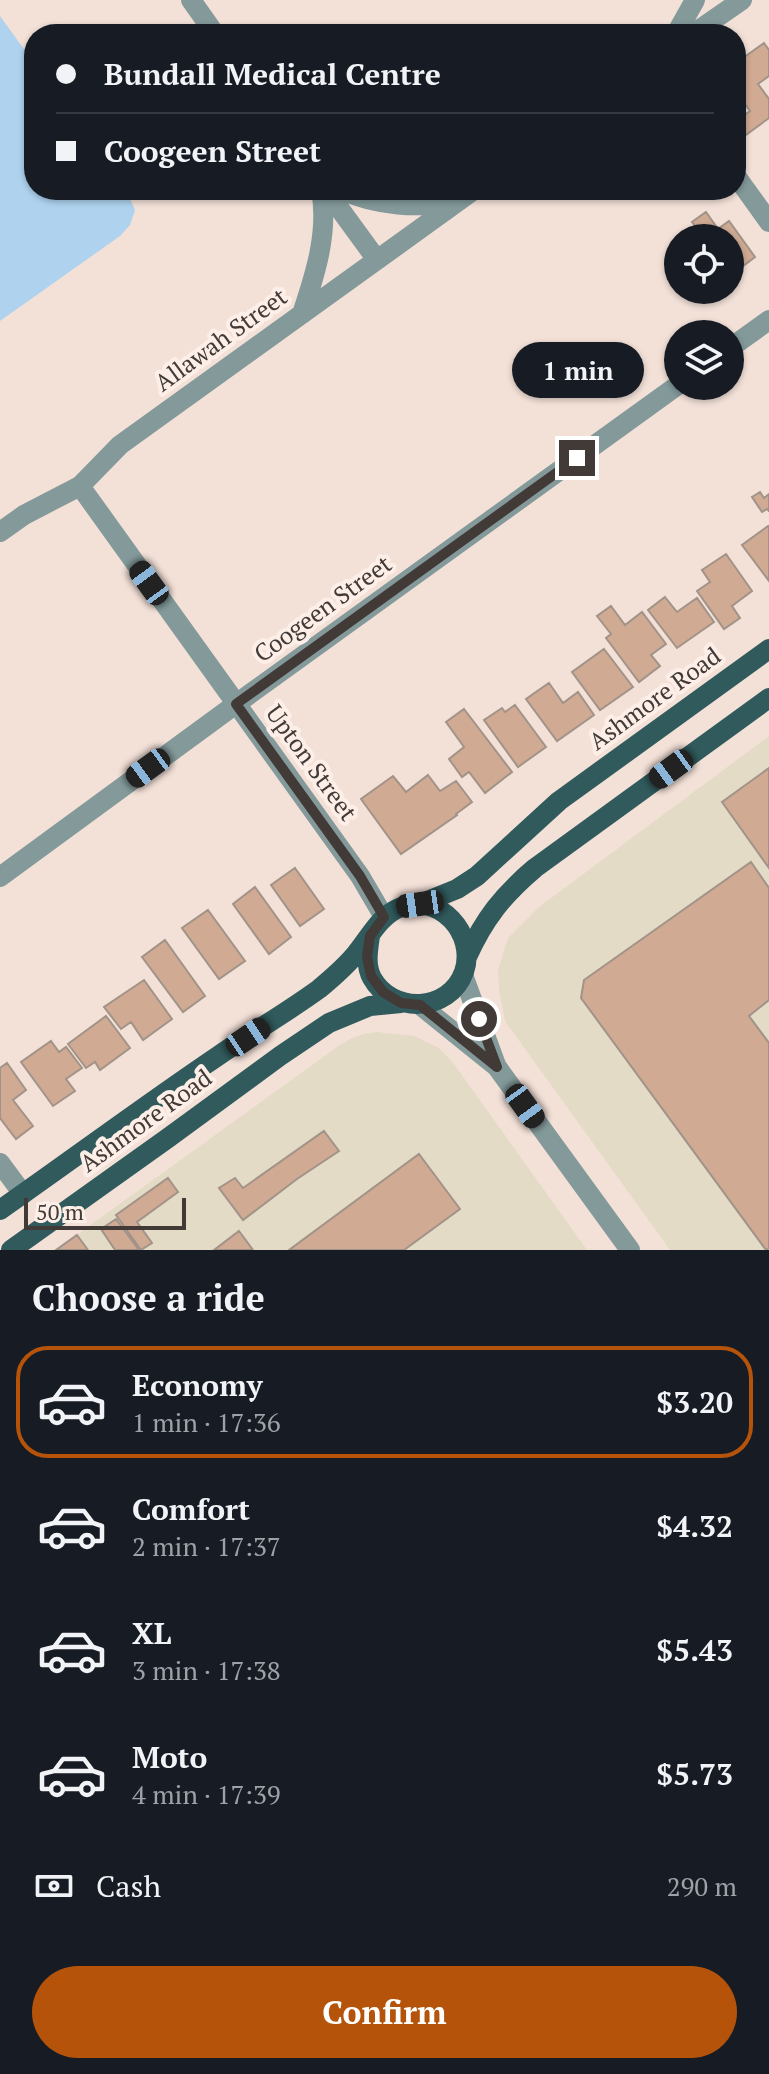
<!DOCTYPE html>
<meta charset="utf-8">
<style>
:root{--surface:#171b24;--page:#20242c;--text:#f1f3f6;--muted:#9ea1a6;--line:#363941;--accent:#b45309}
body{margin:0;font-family:"PT Serif",serif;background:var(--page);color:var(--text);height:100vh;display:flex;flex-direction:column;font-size:30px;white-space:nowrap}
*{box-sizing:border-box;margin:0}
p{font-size:26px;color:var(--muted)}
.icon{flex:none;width:44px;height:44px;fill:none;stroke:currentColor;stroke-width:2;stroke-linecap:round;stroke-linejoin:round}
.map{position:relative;height:1250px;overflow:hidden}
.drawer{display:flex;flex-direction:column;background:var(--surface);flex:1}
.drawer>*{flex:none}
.hud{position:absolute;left:24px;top:24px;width:722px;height:176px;border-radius:32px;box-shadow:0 2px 6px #0004;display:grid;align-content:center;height:176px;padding:0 32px;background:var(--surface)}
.buttons{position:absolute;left:664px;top:224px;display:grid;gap:16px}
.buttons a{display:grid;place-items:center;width:80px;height:80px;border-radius:50%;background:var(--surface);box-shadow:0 2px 6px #0004;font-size:40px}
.scale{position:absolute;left:24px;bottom:20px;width:162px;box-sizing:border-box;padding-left:8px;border:4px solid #413a37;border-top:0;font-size:22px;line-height:28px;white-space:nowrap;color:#413a37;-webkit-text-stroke:6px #fdefe8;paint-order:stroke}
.end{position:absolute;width:36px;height:36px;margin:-18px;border:10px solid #413a37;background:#fff;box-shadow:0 0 0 4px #fff}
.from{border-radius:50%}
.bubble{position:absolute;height:56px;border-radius:28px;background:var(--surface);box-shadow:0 2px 6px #0004;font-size:26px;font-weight:700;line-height:56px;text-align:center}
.car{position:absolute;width:24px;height:48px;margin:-24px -12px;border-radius:10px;box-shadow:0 0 6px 2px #0007;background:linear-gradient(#222 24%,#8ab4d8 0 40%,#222 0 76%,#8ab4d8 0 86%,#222 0)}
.hud b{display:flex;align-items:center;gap:28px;height:76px;font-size:30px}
.hud b+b{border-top:2px solid var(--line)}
.hud i{width:20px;height:20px;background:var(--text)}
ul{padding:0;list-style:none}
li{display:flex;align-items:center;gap:24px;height:112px;margin:0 16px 12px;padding:0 16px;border:4px solid transparent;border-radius:32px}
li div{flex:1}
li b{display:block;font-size:30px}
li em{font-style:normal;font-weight:700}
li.active{border-color:var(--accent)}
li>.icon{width:72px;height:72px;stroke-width:1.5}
h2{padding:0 32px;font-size:36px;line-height:96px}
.pay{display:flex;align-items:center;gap:20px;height:88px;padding:0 32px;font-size:30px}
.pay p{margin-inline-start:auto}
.cta{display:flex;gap:16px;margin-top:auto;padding:16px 32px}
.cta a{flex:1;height:92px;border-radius:48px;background:var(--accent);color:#fff;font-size:32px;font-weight:700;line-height:92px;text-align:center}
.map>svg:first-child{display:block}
.commercial{fill:#e3dbc5}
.water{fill:#afd3ef}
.building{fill:#d0aa93;stroke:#a29389;stroke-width:2}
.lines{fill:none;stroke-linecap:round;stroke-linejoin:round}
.minor{stroke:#83999a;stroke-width:20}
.major{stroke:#305a5c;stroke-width:20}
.route{stroke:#413a37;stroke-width:10}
.labels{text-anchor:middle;stroke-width:8;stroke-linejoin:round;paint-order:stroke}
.street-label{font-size:24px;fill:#413a37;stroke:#fdefe8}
</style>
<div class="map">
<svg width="769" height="1250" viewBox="0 0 769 1250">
<rect width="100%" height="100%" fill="#f3e1d8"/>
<!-- commercial -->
<path class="commercial" d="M769,736V1250H670L505,1021L499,990L498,970L508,938L539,907Z
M377,1032L415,1036L439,1048L454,1064L587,1250H56L337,1047L352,1038L364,1034Z"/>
<!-- water -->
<path class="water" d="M0,16L34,63V190H126L135,210L130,225L120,236L0,321Z"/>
<!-- building -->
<path class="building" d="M764,43L769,50V76L758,84L769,99V118L743,137L736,128V121L750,111L740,97L736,100V63Z
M706,212L718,229L729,221L755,257L730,276V238H704L692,222Z
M760,492L764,498L769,494V511L767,509L762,512L752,497Z
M768,526L769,528V581L742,545Z
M726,554L752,591L732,606L740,618L724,629L697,591L710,582L702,570Z
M665,597L677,612L697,598L714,622L677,648L648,610Z
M611,606L625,625L642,612L666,644L651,655L660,666L639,682L606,638L611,634L597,616Z
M604,649L633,687L600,710L572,672Z
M549,683L563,703L578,692L594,715L557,741L526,699Z
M515,705L546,747L518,767L484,720L502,708L505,712Z
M464,709L512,772L485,793L469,772L462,777L449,759L464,747L446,722Z
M769,768V868L722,802Z
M428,775L440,791L456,781L472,802L456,814L457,815L401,854L361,799L393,776L406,792Z
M751,862L769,888V1000L749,1016L769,1043V1248L766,1250L581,998L584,980Z
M295,868L324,909L300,926L271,885Z
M255,887L291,937L269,954L233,904Z
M208,910L245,961L219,979L182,928Z
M165,940L205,996L183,1012L142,957Z
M144,980L172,1019L143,1040L131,1022L121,1029L104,1007Z
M106,1016L130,1048L100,1070L95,1062L86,1068L68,1044Z
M51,1041L59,1052L66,1047L82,1068L66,1079L75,1091L53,1106L21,1062Z
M7,1063L26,1090L13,1100L33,1126L16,1139L0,1118V1068Z
M324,1131L339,1151L297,1179L243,1220L219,1188L235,1178L243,1188Z
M419,1154L460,1209L404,1250H289Z
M168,1178L178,1192L137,1222L152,1243L141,1250L116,1215Z
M116,1219L139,1250H115L101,1229Z
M239,1231L253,1250H214Z
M77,1235L88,1250H56Z"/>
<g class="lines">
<!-- minor -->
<path class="minor" d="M191,0L215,34
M676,34L695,0
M693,34L742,0
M736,176L769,222
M326,190L377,260
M342,190C376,206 419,209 456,201
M302,314C315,275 329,232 321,190
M730,348L769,320
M80,486L360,876L384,917
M0,532L24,515L80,486L120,445L474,190
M0,877L236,704L678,385
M463,975L496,1065
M420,1005L497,1067L630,1250
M0,1163L23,1194"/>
<!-- major -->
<path class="major" d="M420,904L457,889L477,876L559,801L769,649
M467,957C484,919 503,895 535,868L769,698
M0,1210C73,1159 144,1106 218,1056C251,1033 286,1013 319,989C331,979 344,968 354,956C368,940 379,916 399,908C439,891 477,934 464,972C449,1013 392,1014 372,978C365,965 368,950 370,936
M11,1250L168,1138L280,1056L329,1023L370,1006L401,1003"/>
</g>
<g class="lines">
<!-- route -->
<path class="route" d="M479,1019L497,1067L420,1005L401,1003L383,992L371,976L367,957L370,936L384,917L360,876L236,704L577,458"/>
</g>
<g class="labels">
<!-- street labels -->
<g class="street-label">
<text transform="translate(221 340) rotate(-36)" y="8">Allawah Street</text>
<text transform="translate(323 609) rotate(-36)" y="8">Coogeen Street</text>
<text transform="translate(655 699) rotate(-36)" y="8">Ashmore Road</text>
<text transform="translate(311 763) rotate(54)" y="8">Upton Street</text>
<text transform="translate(146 1121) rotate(-36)" y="8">Ashmore Road</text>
</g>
</g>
</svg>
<div class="buttons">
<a><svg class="icon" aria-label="locate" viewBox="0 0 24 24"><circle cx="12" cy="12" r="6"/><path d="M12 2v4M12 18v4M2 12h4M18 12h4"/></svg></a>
<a><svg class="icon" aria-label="layers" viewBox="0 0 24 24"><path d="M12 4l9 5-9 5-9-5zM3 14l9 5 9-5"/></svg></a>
</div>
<div class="scale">50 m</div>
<i class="end from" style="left:479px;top:1019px"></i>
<i class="end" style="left:577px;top:458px"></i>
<div class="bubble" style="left:512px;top:342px;width:132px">1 min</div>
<i class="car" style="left:149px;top:583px;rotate:324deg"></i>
<i class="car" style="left:148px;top:768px;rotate:234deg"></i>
<i class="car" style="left:671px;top:769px;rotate:234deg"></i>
<i class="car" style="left:420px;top:904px;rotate:262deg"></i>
<i class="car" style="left:248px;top:1037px;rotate:56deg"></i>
<i class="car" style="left:525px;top:1106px;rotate:144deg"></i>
<div class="hud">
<b><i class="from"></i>Bundall Medical Centre</b>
<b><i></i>Coogeen Street</b>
</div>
</div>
<section class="drawer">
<h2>Choose a ride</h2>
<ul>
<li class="active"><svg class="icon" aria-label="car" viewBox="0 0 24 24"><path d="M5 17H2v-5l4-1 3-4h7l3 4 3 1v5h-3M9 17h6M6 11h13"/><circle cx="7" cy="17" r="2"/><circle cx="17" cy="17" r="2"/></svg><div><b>Economy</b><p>1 min · 17:36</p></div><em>$3.20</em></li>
<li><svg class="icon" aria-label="car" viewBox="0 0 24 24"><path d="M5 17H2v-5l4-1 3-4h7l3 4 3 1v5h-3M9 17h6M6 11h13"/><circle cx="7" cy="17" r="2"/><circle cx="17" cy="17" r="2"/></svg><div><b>Comfort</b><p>2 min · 17:37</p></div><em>$4.32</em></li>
<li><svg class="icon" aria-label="car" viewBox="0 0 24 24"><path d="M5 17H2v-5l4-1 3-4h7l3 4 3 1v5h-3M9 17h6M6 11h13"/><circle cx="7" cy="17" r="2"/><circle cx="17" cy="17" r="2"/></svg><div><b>XL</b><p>3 min · 17:38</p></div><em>$5.43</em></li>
<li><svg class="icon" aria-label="car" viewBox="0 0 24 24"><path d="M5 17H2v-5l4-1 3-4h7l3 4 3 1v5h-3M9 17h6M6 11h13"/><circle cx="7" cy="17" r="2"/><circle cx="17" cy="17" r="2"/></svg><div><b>Moto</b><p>4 min · 17:39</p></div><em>$5.73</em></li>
</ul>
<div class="pay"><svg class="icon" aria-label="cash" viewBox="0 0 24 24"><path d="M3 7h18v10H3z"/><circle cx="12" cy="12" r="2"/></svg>Cash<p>290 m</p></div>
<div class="cta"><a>Confirm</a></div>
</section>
